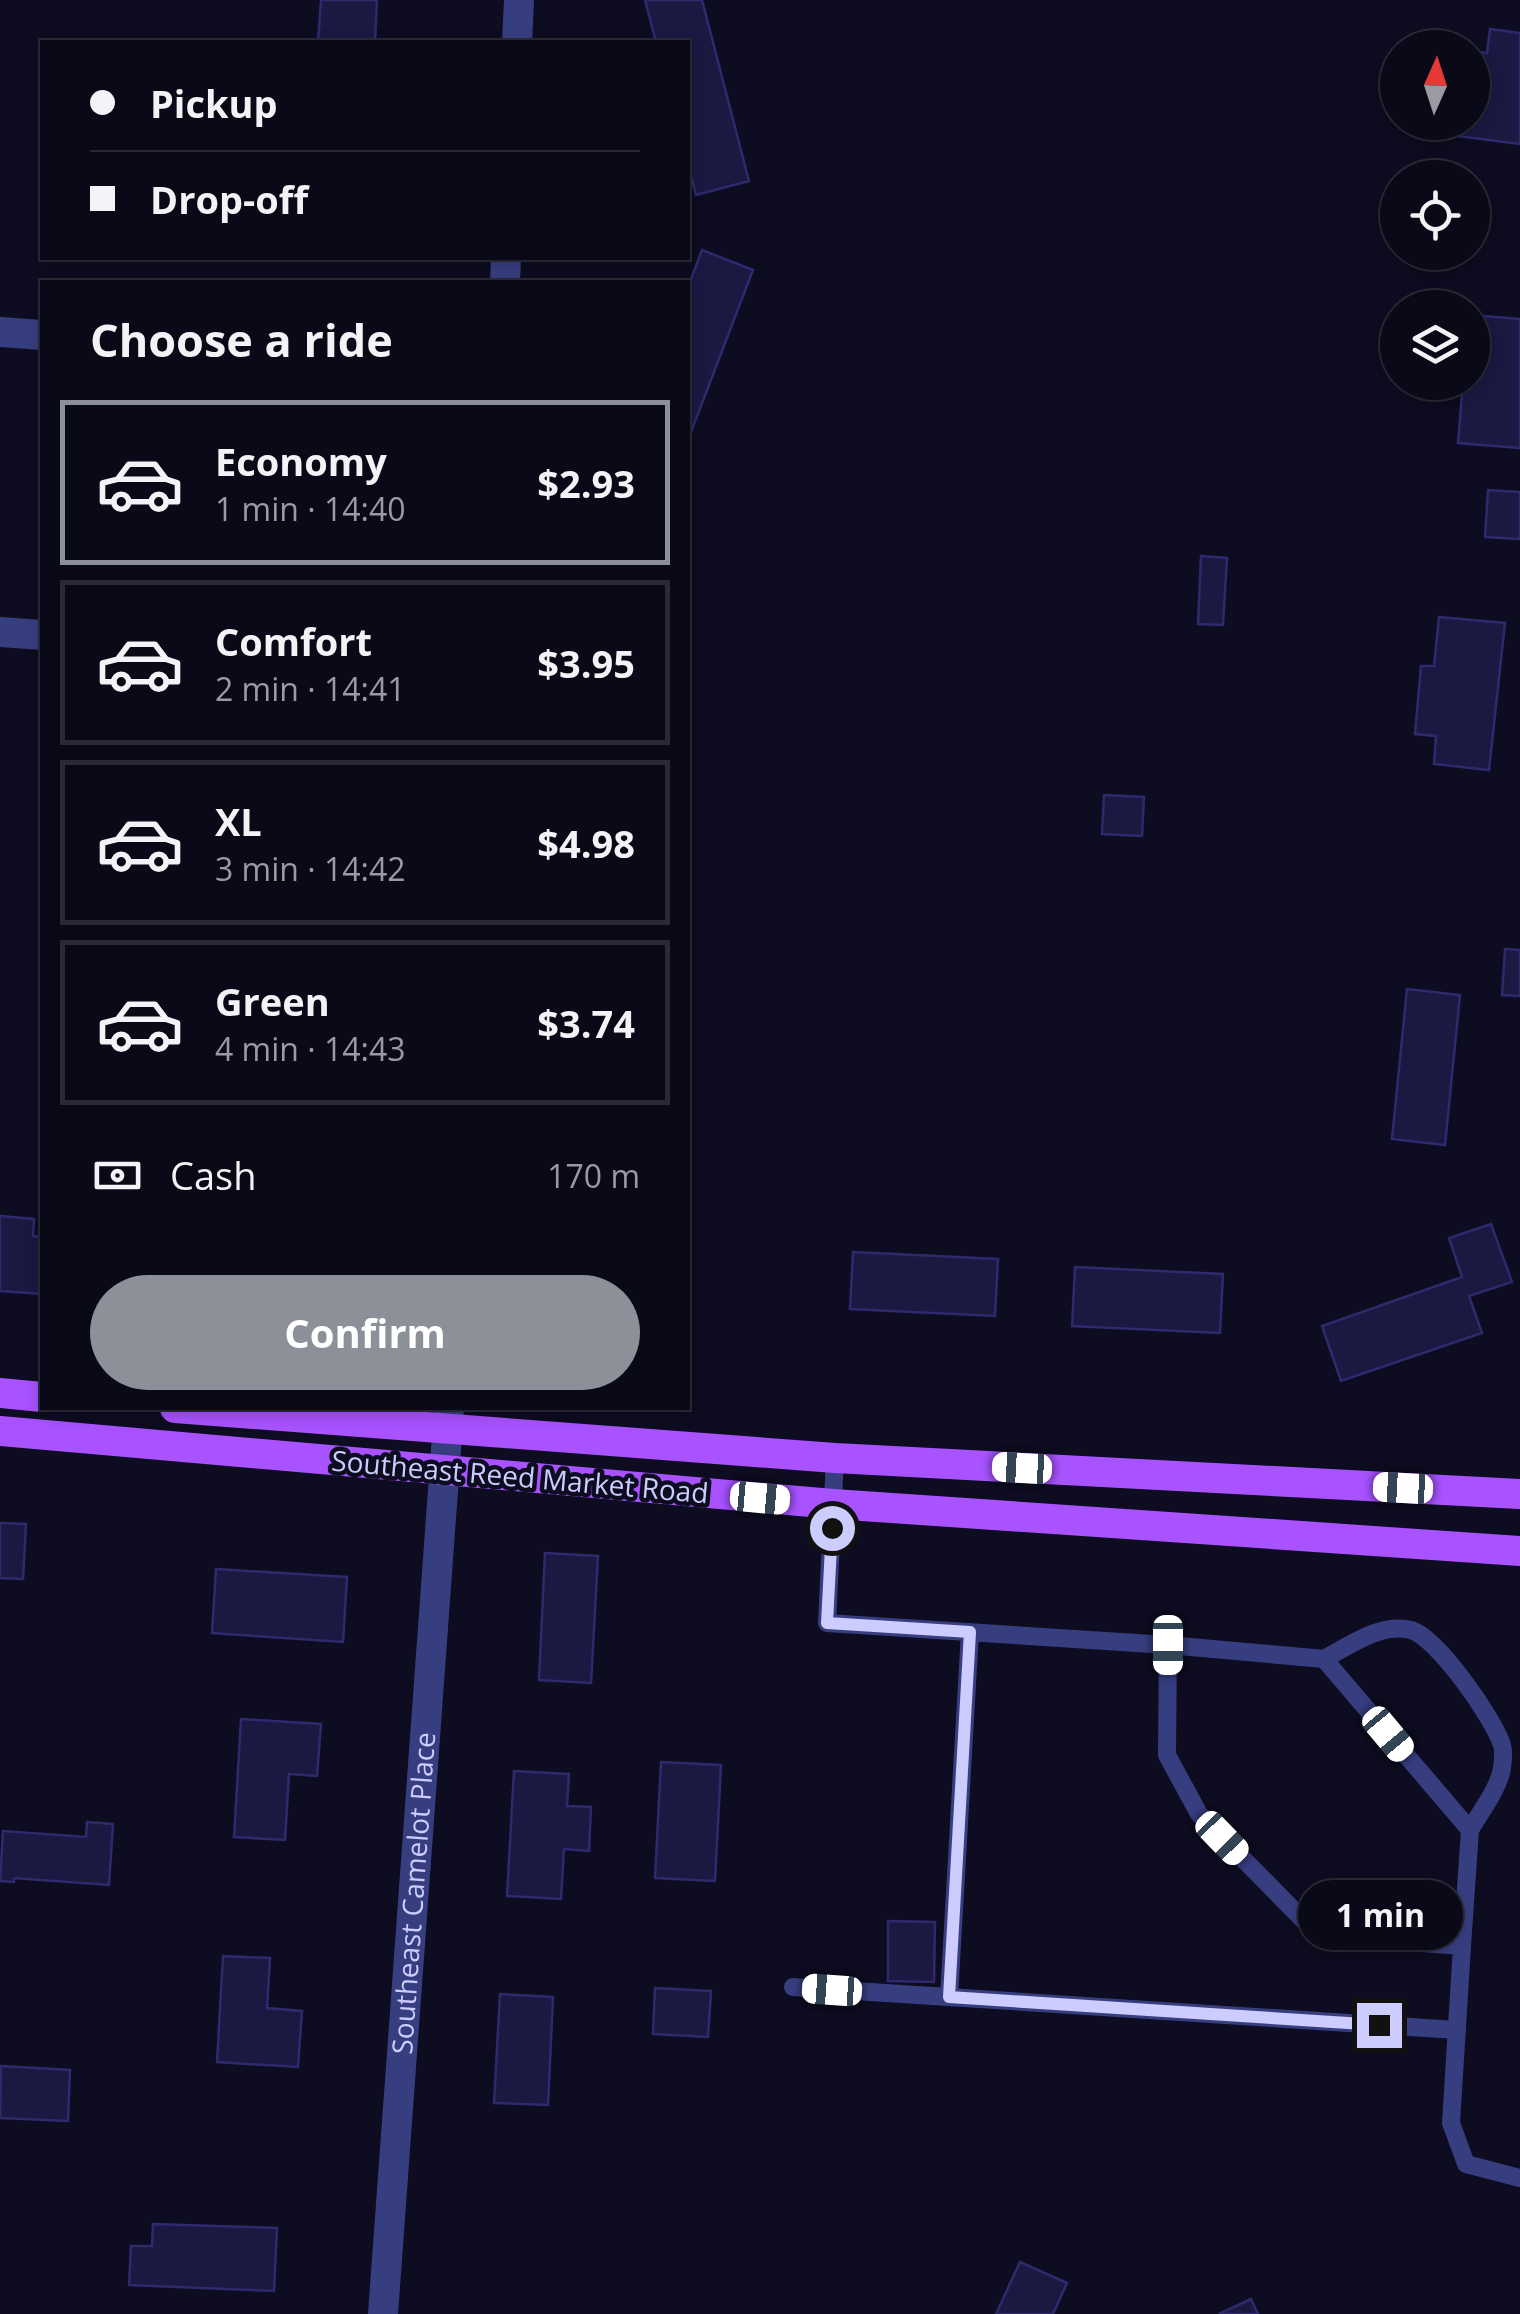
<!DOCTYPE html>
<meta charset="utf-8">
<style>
:root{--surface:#0a0918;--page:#181725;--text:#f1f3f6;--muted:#999aa2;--line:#2a2a37;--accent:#8c9099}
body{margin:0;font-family:"Open Sans",sans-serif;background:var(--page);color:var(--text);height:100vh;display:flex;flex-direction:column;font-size:38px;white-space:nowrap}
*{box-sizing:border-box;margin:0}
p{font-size:32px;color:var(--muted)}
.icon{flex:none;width:55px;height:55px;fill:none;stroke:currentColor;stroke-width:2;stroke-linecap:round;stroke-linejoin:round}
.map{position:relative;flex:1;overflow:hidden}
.sheet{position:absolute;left:40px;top:280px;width:650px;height:1130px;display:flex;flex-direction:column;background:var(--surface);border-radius:0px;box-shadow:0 5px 15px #0003,0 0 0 2px var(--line)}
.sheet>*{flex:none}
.banner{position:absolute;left:40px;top:40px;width:650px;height:220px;border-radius:0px;box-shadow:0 5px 15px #0003,0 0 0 2px var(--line);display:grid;align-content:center;height:220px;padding:0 50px;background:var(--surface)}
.needle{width:65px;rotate:3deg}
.controls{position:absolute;left:1380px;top:30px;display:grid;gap:20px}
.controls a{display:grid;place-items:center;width:110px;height:110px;border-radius:50%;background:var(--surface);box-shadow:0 5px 15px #0003,0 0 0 2px var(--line);font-size:50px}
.end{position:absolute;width:45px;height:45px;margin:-22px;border:12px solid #ccf;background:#111;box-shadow:0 0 0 5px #111}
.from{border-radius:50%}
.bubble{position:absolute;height:70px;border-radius:35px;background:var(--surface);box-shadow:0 5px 15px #0003,0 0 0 2px var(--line);font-size:32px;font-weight:700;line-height:70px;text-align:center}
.car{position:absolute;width:30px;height:60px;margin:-30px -15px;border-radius:12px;box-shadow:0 0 8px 2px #0007;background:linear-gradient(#fff 24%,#345 0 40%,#fff 0 76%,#345 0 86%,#fff 0)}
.banner b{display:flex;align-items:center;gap:35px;height:95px;font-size:38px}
.banner b+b{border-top:2px solid var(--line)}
.banner i{width:25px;height:25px;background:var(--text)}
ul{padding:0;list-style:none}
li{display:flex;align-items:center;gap:30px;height:165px;margin:0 20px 15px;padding:0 30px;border:5px solid var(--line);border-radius:0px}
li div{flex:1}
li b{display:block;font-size:38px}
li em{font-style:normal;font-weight:700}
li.active{border-color:var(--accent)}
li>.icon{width:90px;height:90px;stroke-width:1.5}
h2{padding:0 50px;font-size:45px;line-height:120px}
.pay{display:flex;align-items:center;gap:25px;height:110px;padding:0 50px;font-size:38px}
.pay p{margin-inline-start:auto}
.primary-button{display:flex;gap:20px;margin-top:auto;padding:20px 50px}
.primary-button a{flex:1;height:115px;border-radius:60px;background:var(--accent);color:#fff;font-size:40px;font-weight:700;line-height:115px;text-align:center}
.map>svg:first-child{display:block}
.building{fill:#1b1841;stroke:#2f2a6e;stroke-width:2.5}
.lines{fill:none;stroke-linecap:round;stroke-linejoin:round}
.lane{stroke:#373e80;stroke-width:18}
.street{stroke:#373e80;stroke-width:30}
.primary{stroke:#a853ff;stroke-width:30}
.route{stroke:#ccf;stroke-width:12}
.labels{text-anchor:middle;stroke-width:9;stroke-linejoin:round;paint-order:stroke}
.street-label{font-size:28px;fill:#ccf;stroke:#0d0c20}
</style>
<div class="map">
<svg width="1520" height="2314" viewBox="0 0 1520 2314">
<rect width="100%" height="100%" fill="#0d0c20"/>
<!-- building -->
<path class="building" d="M321,0H377L375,42H318Z
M645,0H702L749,181L696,195L688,164V42H656Z
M1490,29L1520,33V144L1457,136L1458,122H1472V51L1487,53Z
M702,250L753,270L688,440V287Z
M1472,315L1520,319V448L1458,443L1463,382H1472Z
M1488,490L1520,492V539L1485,537Z
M1201,556L1227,558L1223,625L1198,624Z
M1439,617L1505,623L1489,770L1434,764L1436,736L1415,734L1421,666H1434Z
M1104,795L1144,797L1142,836L1102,834Z
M1505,949L1520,950V996L1502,995Z
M1407,989L1460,995L1445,1145L1392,1139Z
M0,1216L34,1219L33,1236L42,1237V1294L0,1291Z
M1491,1224L1512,1282L1469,1296L1482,1333L1341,1381L1322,1326L1462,1277L1449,1238Z
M853,1252L998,1259L995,1316L850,1309Z
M1075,1267L1223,1274L1220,1333L1072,1326Z
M0,1523L26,1524L23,1579L0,1578Z
M545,1553L598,1556L591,1683L539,1680Z
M216,1569L347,1577L343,1642L212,1633Z
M241,1719L321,1724L317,1776L289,1774L285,1840L234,1837Z
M661,1762L721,1765L715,1881L655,1878Z
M514,1771L569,1774L567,1806L591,1807L589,1851L564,1849L561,1899L507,1896Z
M87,1822L113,1824L109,1885L14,1878V1882L0,1881L3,1831L86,1837Z
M888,1921L935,1922L934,1982L888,1981Z
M223,1956L270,1958L267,2008L302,2011L298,2067L217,2062Z
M655,1988L711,1991L708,2037L653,2034Z
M500,1994L553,1997L548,2105L494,2103Z
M1,2066L70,2070L68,2121L0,2118Z
M153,2224L277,2228L274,2291L129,2285L131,2246H152Z
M1020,2262L1067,2283L1053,2314H996Z
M1251,2299L1258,2314H1219Z"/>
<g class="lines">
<!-- lane -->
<path class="lane" d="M835,1458L827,1623L1168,1645L1167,1755L1199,1814L1318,1935L1462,1946L1451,2123L1466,2164L1520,2178
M1168,1645L1324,1659L1470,1830C1481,1811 1499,1788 1502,1768C1503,1761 1504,1751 1502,1745C1494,1719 1437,1637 1411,1630C1381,1622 1349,1646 1324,1659
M1462,1946L1470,1830
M793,1987L1457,2030
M949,1997L970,1632"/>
<!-- street -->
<g class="street">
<path d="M517,42L519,0"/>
<path d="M505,282L506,258"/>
<path d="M0,332L42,335"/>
<path d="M0,632L42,635"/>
<path id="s1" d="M383,2314L449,1408"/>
</g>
<!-- primary -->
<path class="primary" d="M0,1393L42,1397
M175,1408L835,1458L1520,1494
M0,1431L833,1504L1520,1551"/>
</g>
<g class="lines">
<!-- route -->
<path class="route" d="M832,1528L827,1623L970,1632L949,1997L1379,2025"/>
</g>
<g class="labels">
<!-- street labels -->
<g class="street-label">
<text transform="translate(520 1477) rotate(5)" y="10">Southeast Reed Market Road</text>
<text dy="10" stroke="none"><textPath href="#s1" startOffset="422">Southeast Camelot Place</textPath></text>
</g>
</g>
</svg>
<div class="controls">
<a><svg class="needle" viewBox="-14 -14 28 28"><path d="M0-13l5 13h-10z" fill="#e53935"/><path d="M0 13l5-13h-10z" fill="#999aa2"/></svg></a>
<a><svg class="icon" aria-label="locate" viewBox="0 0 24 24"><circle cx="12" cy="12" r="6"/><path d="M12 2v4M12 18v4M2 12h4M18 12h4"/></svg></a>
<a><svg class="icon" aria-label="layers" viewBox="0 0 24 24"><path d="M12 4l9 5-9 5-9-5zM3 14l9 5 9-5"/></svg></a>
</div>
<i class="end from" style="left:832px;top:1528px"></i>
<i class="end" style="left:1379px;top:2025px"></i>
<div class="bubble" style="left:1298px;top:1880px;width:165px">1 min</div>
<i class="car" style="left:1022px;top:1468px;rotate:273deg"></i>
<i class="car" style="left:1403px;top:1488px;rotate:273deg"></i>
<i class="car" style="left:760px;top:1498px;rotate:95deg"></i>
<i class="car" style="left:1168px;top:1645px;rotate:180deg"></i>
<i class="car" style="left:1388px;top:1734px;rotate:140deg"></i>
<i class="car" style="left:1222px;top:1838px;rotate:136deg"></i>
<i class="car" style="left:832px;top:1990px;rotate:274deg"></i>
<div class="banner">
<b><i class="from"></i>Pickup</b>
<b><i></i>Drop-off</b>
</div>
<section class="sheet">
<h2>Choose a ride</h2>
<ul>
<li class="active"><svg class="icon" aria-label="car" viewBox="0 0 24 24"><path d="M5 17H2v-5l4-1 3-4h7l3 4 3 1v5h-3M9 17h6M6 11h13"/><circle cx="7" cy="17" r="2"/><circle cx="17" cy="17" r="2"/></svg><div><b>Economy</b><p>1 min · 14:40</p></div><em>$2.93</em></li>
<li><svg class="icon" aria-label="car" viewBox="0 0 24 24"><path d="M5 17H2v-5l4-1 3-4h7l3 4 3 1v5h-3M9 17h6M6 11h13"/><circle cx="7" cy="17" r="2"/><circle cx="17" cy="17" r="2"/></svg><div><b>Comfort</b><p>2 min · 14:41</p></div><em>$3.95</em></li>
<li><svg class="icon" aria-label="car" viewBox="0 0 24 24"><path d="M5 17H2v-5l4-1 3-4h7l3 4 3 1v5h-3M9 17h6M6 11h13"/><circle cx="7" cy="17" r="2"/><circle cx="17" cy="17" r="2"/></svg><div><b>XL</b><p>3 min · 14:42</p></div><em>$4.98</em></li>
<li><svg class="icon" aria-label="car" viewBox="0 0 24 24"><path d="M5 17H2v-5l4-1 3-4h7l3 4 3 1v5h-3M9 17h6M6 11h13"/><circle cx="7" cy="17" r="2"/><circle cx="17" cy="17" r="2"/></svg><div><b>Green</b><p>4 min · 14:43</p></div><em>$3.74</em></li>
</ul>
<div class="pay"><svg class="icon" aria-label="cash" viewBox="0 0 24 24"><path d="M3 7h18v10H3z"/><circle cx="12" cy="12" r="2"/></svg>Cash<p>170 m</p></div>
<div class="primary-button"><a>Confirm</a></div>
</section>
</div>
